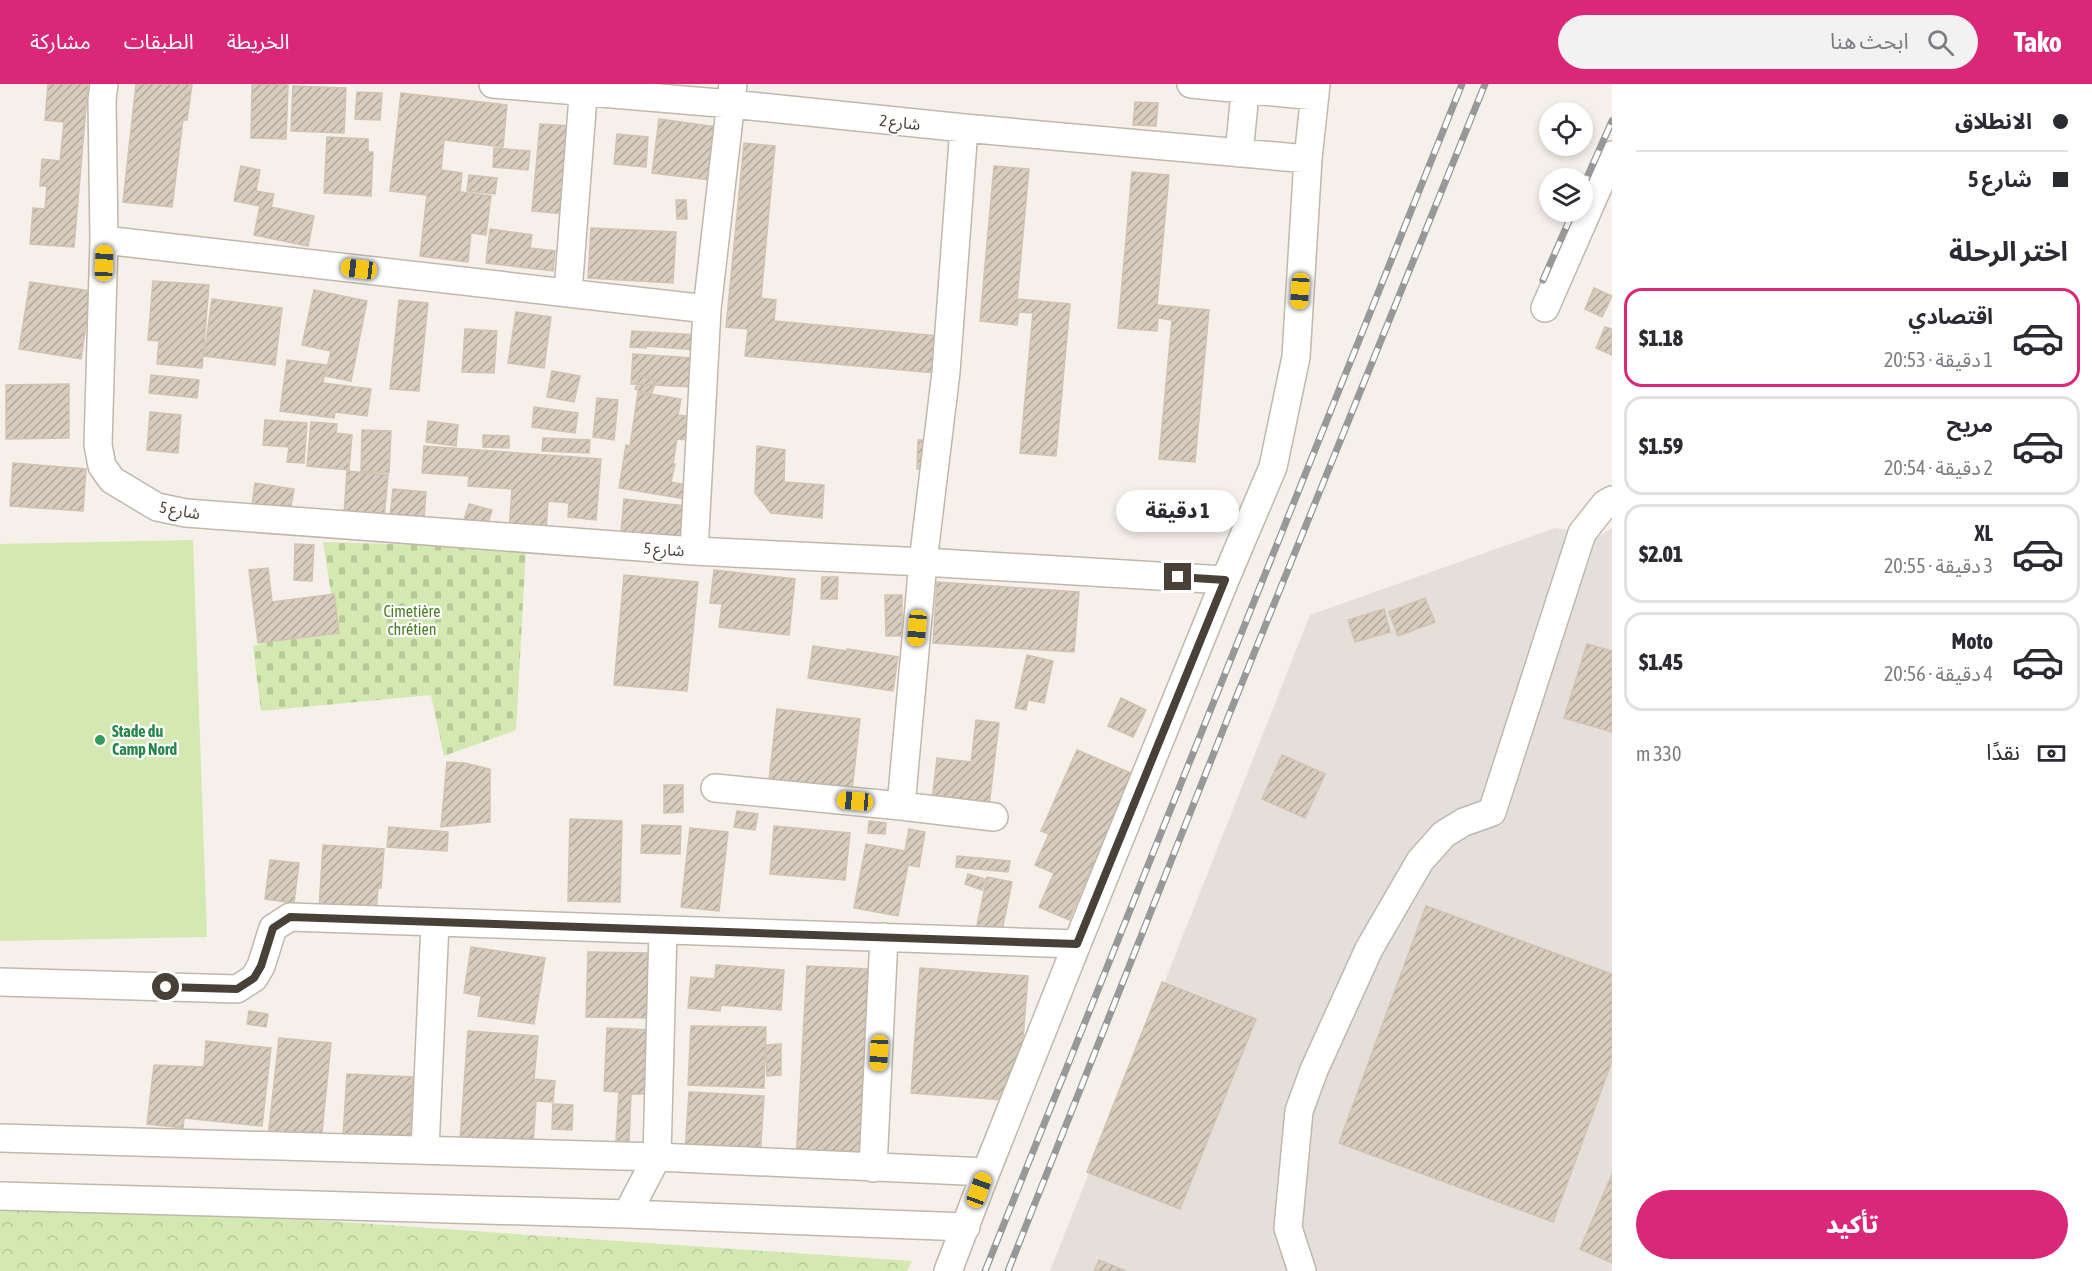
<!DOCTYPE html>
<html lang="ar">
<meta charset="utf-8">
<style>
:root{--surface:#fff;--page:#f2f2f3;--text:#2b2b33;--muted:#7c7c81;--line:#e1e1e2;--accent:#db2777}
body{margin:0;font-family:"Asap Condensed","Noto Sans Arabic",sans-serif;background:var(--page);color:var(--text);direction:rtl;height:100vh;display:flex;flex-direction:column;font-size:22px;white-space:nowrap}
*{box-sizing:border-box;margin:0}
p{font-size:20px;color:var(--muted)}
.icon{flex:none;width:33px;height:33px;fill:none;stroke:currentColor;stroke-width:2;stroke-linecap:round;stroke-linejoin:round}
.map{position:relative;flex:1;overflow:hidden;direction:ltr}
.details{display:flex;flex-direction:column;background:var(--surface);width:480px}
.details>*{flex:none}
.top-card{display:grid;align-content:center;height:132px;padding:0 24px;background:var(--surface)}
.buttons{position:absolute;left:1539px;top:18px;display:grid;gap:12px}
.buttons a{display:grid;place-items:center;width:54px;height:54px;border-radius:50%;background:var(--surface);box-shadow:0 3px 9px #0003;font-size:30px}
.end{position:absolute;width:27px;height:27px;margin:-14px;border:8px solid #494137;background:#fff;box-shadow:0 0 0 3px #fff}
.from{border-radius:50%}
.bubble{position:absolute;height:42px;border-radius:21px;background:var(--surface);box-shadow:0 3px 9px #0003;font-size:20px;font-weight:800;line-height:42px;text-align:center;direction:rtl}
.car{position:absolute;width:18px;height:36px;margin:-18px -9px;border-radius:8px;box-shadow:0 0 4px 2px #0007;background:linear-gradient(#f5c518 24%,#345 0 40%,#f5c518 0 76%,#345 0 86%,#f5c518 0)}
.top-card b{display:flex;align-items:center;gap:21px;height:57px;font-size:22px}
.top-card b+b{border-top:2px solid var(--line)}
.top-card i{width:15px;height:15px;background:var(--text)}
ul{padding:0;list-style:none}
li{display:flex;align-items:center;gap:18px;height:99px;margin:0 12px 9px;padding:0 12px;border:3px solid var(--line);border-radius:18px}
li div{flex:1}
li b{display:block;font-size:22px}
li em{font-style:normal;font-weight:800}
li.on{border-color:var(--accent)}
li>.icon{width:54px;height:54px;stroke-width:1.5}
h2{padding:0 24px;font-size:27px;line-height:72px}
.pay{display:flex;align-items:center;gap:15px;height:66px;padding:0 24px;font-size:22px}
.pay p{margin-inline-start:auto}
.cta{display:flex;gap:12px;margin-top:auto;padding:12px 24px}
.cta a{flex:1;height:69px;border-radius:36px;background:var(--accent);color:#fff;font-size:24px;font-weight:800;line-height:69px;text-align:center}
header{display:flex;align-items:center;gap:36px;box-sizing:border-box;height:84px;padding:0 30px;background:var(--accent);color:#fff}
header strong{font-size:28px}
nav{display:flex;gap:33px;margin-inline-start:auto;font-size:21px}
.search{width:420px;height:54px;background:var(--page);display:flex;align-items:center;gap:15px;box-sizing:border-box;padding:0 21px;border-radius:33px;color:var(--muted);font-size:22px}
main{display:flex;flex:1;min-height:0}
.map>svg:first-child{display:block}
.industrial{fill:#e4dfda}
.forest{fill:url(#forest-crowns)}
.cemetery{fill:url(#cemetery-stones)}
.pitch{fill:#d3e9b1}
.building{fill:url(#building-hatch);stroke:#d2c3b1;stroke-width:1.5}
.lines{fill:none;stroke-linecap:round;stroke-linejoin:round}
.minor-casing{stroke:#c0b8ab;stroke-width:30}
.minor{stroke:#fff;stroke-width:27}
.rail-casing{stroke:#989898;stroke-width:7}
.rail{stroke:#fff;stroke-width:4.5;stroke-dasharray:14;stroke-linecap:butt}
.route{stroke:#494137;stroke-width:8}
.leisure-dot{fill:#2e9e5b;stroke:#fff;stroke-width:2}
.labels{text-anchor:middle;stroke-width:4.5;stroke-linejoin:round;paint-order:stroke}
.street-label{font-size:16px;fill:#494137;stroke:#fff}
.park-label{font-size:16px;fill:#4c7c28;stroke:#fff}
.leisure-label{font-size:16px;font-weight:bold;fill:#27864d;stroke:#fff;text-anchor:start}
</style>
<header>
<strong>Tako</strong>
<div class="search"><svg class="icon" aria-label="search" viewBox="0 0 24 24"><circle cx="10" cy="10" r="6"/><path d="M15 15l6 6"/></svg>ابحث هنا</div>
<nav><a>الخريطة</a><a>الطبقات</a><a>مشاركة</a></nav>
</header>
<main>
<section class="details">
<div class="top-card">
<b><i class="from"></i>الانطلاق</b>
<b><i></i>شارع 5</b>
</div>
<h2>اختر الرحلة</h2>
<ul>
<li class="on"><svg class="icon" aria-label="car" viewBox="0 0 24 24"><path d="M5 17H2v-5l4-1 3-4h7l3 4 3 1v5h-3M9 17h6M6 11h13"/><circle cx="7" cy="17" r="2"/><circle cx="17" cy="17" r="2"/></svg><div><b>اقتصادي</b><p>1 دقيقة · 20:53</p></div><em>$1.18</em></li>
<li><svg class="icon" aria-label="car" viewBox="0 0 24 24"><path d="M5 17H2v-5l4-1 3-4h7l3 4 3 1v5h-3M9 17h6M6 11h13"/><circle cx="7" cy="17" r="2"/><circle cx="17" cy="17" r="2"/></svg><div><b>مريح</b><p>2 دقيقة · 20:54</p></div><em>$1.59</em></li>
<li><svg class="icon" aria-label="car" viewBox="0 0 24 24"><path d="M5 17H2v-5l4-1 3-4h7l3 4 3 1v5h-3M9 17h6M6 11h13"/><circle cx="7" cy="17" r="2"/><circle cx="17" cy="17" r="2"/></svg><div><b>XL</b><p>3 دقيقة · 20:55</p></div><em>$2.01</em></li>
<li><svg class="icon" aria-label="car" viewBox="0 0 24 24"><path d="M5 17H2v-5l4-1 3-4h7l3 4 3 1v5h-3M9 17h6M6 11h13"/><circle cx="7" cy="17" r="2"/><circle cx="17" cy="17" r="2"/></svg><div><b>Moto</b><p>4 دقيقة · 20:56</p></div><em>$1.45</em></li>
</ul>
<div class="pay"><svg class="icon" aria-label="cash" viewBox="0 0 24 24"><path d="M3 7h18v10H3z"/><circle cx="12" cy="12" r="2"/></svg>نقدًا<p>330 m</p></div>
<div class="cta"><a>تأكيد</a></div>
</section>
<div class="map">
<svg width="1612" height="1187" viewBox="0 0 1612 1187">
<defs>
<pattern id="forest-crowns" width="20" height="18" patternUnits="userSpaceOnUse" patternTransform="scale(1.5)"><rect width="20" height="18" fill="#d3e9b1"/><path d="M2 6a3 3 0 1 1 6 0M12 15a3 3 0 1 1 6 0" fill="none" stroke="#b7c999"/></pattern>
<pattern id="cemetery-stones" width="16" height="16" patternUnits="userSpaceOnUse" patternTransform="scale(1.5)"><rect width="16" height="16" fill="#d3e9b1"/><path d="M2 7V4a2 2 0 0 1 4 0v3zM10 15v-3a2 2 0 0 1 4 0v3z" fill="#b7c999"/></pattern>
<pattern id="building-hatch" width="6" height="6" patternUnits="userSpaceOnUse" patternTransform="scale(1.5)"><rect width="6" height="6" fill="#d7ccbe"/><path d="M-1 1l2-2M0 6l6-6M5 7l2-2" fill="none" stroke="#b0a79b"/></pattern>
</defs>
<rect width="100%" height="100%" fill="#f5f0e9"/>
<!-- industrial -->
<path class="industrial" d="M1555,444L1601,451L1612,444V1187H1050L1310,531Z"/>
<!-- forest -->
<path class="forest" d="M0,1124L210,1129L912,1177L907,1187H0Z"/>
<!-- cemetery -->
<path class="cemetery" d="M323,458L526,464L516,646L444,672L431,611L261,627L253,562L336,541Z"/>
<!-- pitch -->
<path class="pitch" d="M193,456L207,853L0,857V460Z"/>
<!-- building -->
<path class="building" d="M48,0H88L74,163L30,160L33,124L45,125L47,102H40L42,75L60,77L64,38L45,36Z
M136,0H192L187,36H183L172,123L123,118Z
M252,0L288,1L286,55L251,54Z
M293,2L346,4L344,49L291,47Z
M357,8L382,9L380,36L355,35Z
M401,9L507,21L503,63L444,56L441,86L462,89L460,108L491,112L486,151L471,149L468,178L420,172L427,111L390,107Z
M1135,18L1158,19L1156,42L1133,41Z
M659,35L717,43L710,96L652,89Z
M540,40L573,42L566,130L532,127Z
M617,50L648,53L646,83L614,80Z
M327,53L368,55V68H373L371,112L324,109Z
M744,59L775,62L761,214L776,216L774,237L939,252L935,289L745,272L748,245L726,243Z
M494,64L530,67L528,86L493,83Z
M241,82L260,86L256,107L274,110L271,123L314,132L308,162L254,151L260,122L234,117Z
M994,82L1029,85L1017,215L1070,220L1056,372L1020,369L1033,229L1019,228L1017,241L980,237Z
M1132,88L1169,91L1157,221L1209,226L1195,378L1159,375L1172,236L1158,234L1157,247L1118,244Z
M469,91L497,94L495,110L467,107Z
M676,116H686L687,135H677Z
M591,144L676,148L673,199L588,194Z
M490,145L532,151L530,164L555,167L553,187L486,179Z
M153,197L209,201L202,284L157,280L159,257L148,256Z
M30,198L91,207L81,275L19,265Z
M1594,204L1612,212L1602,233L1585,225Z
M314,206L367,217L351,297L325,292L331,267L302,261Z
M212,215L282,224L275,281L204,272Z
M399,216L428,219L419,307L390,305Z
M516,228L551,233L544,284L508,279Z
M1605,243L1612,245V271L1596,264Z
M465,245L497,247L494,289L462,288Z
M632,247L698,251L697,266L646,262V264L630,263Z
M633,270L693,274L692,303L631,300Z
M287,276L326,281L323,299L371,305L367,332L335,328L334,334L280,327Z
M552,287L580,292L574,318L547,313Z
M151,291L199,296L197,314L149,309Z
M640,291L656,297L651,311L635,305Z
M69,300V354L6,355V301Z
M638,308L681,315L678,331L692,333L688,356L677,355L673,380H675L671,398L687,401L685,415L619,404L626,361L630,362Z
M597,314L618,316L614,356L593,353Z
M534,323L578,329L575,349L532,343Z
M150,328L181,331L178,369L147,366Z
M265,336L307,339L304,379L287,378L289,363L263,361Z
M428,337L458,341L456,362L426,358Z
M311,338L337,340L336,349L352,351L349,386L307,382Z
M362,346L391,347L389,389L361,387Z
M483,351L509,352V364L483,363Z
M543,354L590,356L589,369L542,367Z
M918,356H928V385H917Z
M424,362L601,375L596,436L568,433L569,419L548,417L546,449L509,446L512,405L468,402L469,392L422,389Z
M757,362L785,366L784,398L824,401L822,434L771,429L755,409Z
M13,379L86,385L83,427L10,422Z
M347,387L388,391L384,434L344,430Z
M255,399L294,405L290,427L252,421Z
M393,405L426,408L424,435L390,433Z
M624,415L686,422L682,466L620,459Z
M469,420L492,426L487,442L464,436Z
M295,460L314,461L312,497L294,496Z
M268,484L272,518L334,510L339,549L258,559L249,486Z
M714,486L795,495L789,551L719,543L722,520L710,519Z
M624,491L698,498L687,607L614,601Z
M822,493H838L837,515H821Z
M937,498L1079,508L1074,568L933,559Z
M885,511H902V552H886Z
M1425,514L1435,538L1398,552L1389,528Z
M1384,525L1390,548L1355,558L1348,536Z
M1587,560L1612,567V648L1564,634Z
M813,562L847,567V565L898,573L893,607L808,594Z
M1027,571L1053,577L1044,619L1028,616L1026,626L1015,624Z
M1121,614L1146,626L1133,653L1108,642Z
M777,625L860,635L852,706L769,696Z
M976,636L999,639L989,722L932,716L937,674L971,678Z
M1077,666L1133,690L1069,836L1039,823L1054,789L1035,781L1049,750L1041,747Z
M1282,671L1325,690L1305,734L1262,715Z
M447,678L465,679L490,685V738L441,743Z
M664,701H683V728L664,729Z
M737,727L758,730L755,746L734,743Z
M570,735L622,737L620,818L568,817Z
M869,737L886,739L885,750L868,749Z
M642,741L681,742L680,770L641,769Z
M774,742L850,749L845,796L770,790Z
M389,743L448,748L447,767L387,763Z
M690,744L728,748L719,827L681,823Z
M909,745L925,748L919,783L908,781L898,832L854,824L866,760L905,767Z
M323,761L384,765L381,804H378L376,829L319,825Z
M957,772L1010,777L1008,788L956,783Z
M270,776L299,779L294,819L265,815Z
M968,790L985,795L982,806L965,800Z
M987,793L1012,798L1000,856L975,851Z
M1426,822L1612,890V977L1553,1138L1339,1059Z
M471,863L545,874L534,940L478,932L481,912L464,909Z
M588,868L651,869L650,934L586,933Z
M716,881L784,886L781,926L721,921L720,927L688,924L691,893L715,895Z
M807,882L869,885L860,1079L796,1076Z
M920,884L1028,892L1018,1017L911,1009Z
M1162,898L1256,935L1180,1125L1087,1088Z
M249,927L268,930L266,943L247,940Z
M691,942L766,943L764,1004L688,1001Z
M607,944L652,946L649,1010H631L629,1057H616L619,1008L604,1007Z
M468,947L538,952L534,995L555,997L553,1018L536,1017L533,1061L460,1056Z
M279,954L331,959L321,1058L268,1053Z
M206,957L271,964L262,1042L184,1034L183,1044L147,1040L154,981L204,983Z
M781,960V991L767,992L766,961Z
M347,990L413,993L410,1056L343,1052Z
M689,1008L764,1012L760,1072L685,1068Z
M553,1020L573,1021L572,1046L552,1045Z
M1612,1090V1179L1580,1165Z
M1099,1176L1126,1187H1094Z"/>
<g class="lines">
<!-- minor casing -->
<g class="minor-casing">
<path id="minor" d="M104,0L102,16L104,156L98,361L102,382L112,396L157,423L186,429L694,467L923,478L1225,496
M493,0L731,20L964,44L1308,75
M1191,0L1315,12
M964,44L946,288L923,478L901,722L994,733
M1239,69L1246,0
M104,156L707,225
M568,208L584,0
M1545,224L1612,71
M694,467L707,225L733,0
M715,704L901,722
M0,898L237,905L254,894L261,882L273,844L290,833L1077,860
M0,1054L657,1073L986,1088
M425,1066L435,838
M873,1084L884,853
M0,1112L627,1130L966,1143
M627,1130L657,1073L663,846
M948,1187L986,1088L1077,860L1225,496L1273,383L1296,273L1308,75L1316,0
M1302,1187L1288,1144L1299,1027L1314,986L1369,865L1420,777L1444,750L1464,738L1492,728L1582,449L1605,420L1612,416"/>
</g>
<!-- minor -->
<use href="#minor" class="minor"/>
<!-- rail casing -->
<g class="rail-casing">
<path id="rail" d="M1582,105L1612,37
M1543,196L1573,128
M985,1187L1462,0
M1008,1187L1229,631L1485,0"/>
</g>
<!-- rail -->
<use href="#rail" class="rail"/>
</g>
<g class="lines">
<!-- route -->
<path class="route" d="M166,903L237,905L254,894L261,882L273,844L290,833L1077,860L1225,496L1178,493"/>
</g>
<!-- markers -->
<circle class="leisure-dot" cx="100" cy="656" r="6"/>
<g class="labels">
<!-- street labels -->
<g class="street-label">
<text transform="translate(900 38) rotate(6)" y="6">شارع 2</text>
<text transform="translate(180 426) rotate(10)" y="6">شارع 5</text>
<text transform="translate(664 465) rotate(4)" y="6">شارع 5</text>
</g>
<!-- park labels -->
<g class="park-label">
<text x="412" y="533">Cimetière<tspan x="412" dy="18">chrétien</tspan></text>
</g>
<!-- leisure labels -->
<g class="leisure-label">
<text x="112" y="653">Stade du<tspan x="112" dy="18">Camp Nord</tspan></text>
</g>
</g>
</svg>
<div class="buttons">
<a><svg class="icon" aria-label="locate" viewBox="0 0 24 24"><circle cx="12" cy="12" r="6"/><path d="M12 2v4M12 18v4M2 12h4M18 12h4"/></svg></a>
<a><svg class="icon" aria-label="layers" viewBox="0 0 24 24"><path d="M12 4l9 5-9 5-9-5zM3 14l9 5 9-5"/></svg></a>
</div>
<i class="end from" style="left:166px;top:903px"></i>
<i class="end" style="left:1178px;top:493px"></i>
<div class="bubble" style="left:1116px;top:406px;width:123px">1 دقيقة</div>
<i class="car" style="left:104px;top:179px;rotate:2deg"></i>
<i class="car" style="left:359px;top:185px;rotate:277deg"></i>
<i class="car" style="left:1300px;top:207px;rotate:184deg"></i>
<i class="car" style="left:917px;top:544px;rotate:185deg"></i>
<i class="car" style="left:855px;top:717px;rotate:275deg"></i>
<i class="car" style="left:879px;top:969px;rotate:183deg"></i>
<i class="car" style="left:979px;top:1106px;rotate:20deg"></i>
</div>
</main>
